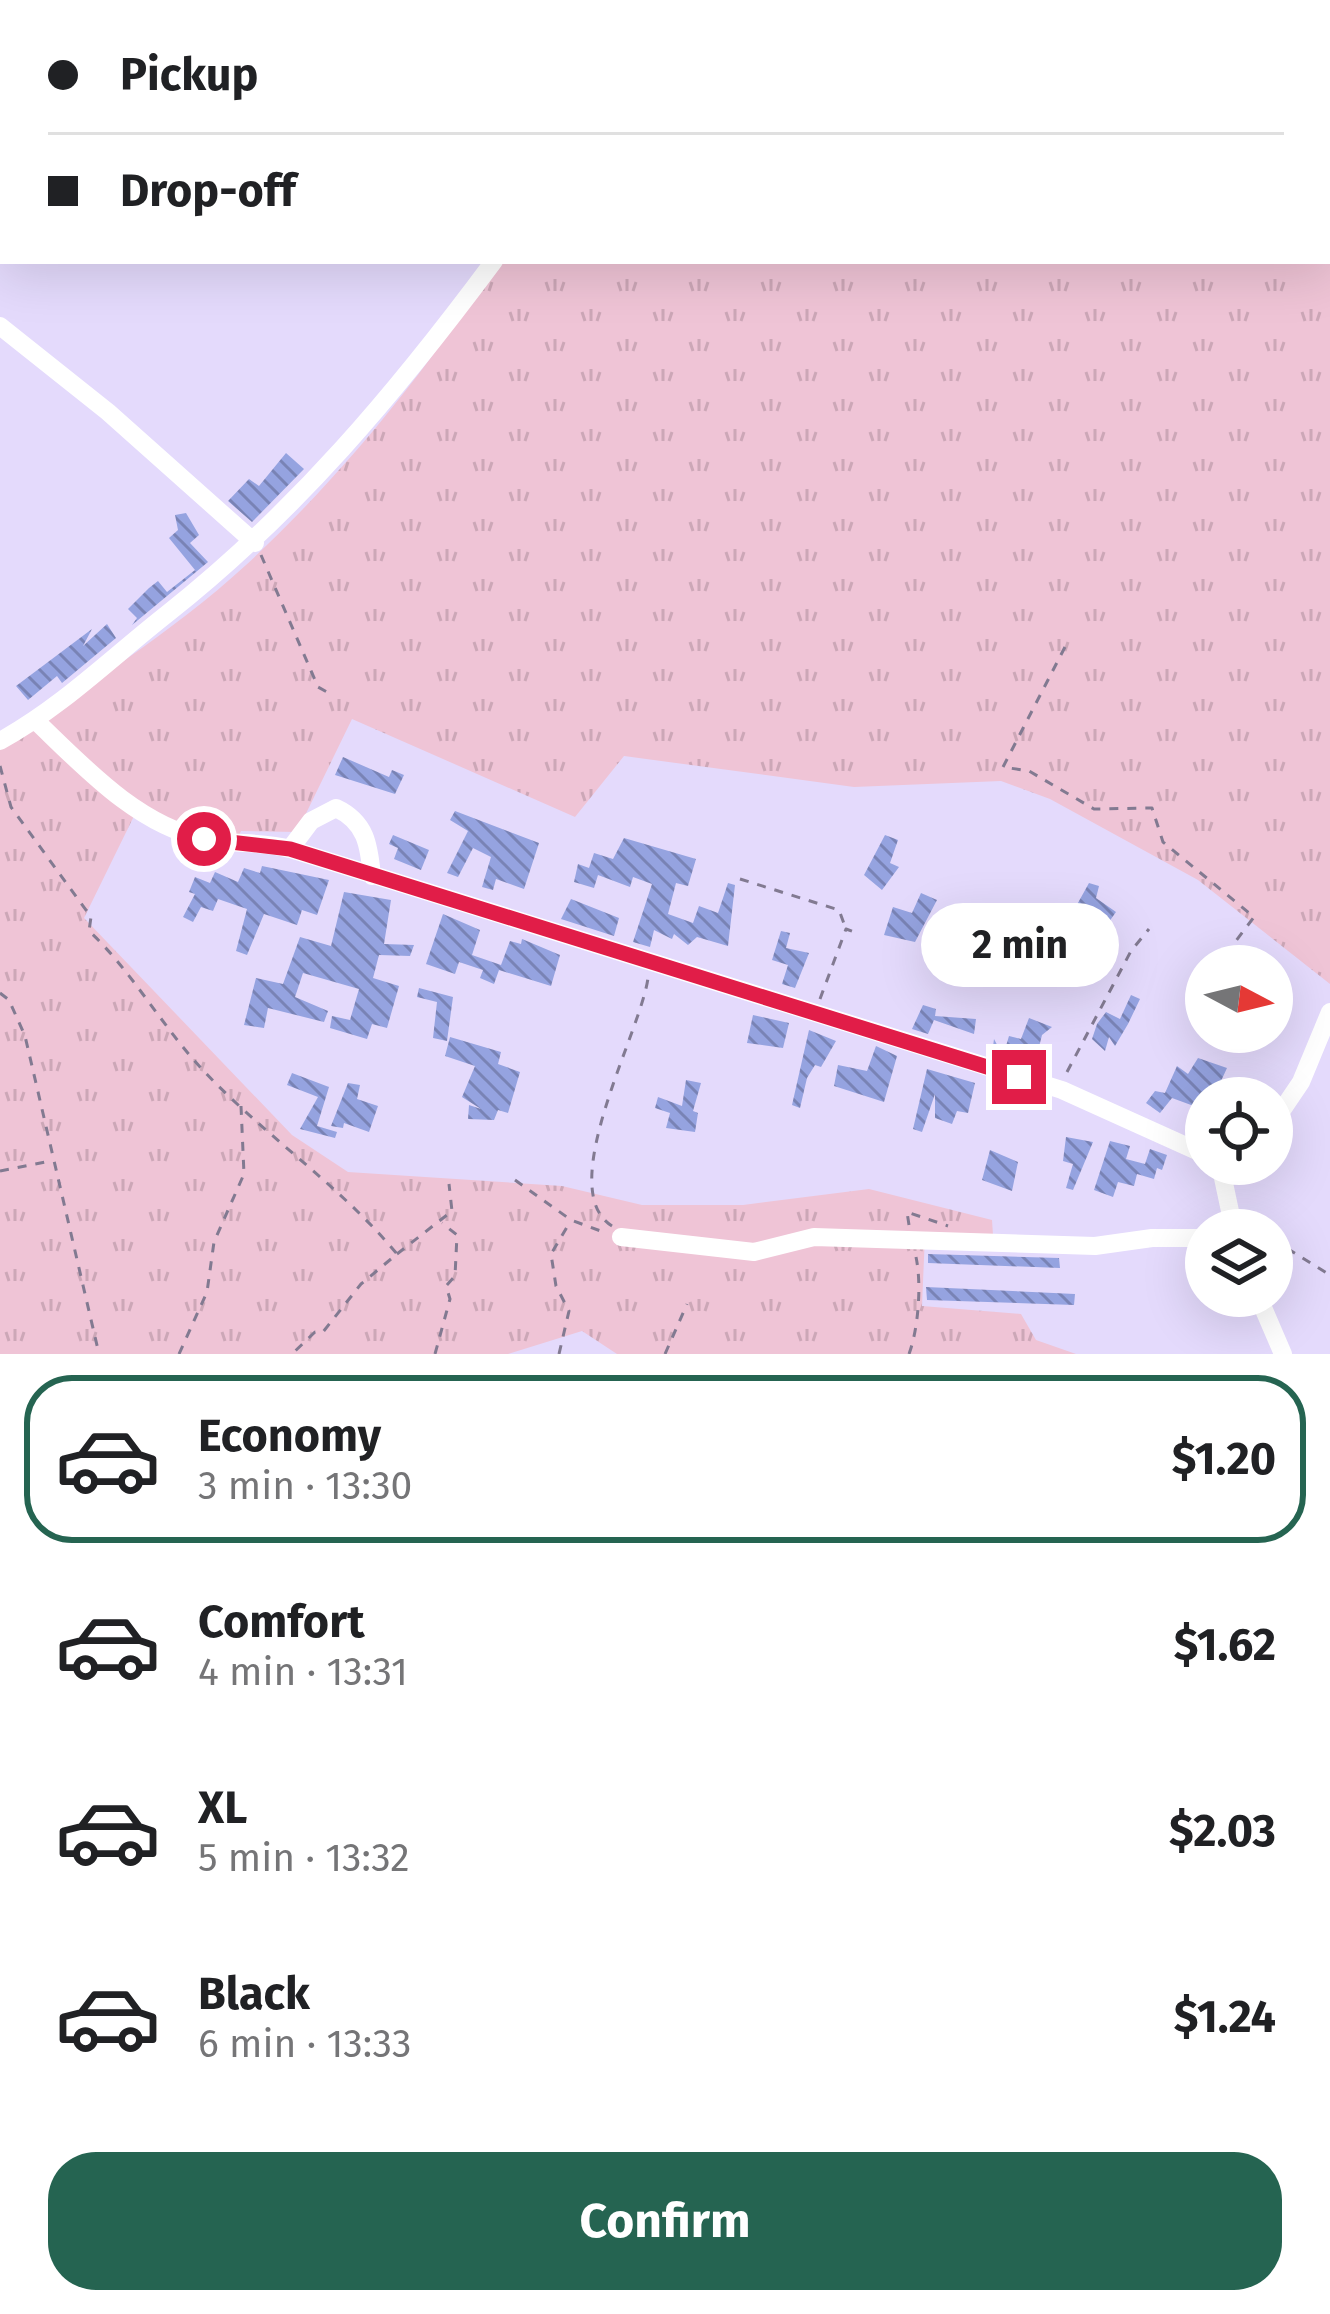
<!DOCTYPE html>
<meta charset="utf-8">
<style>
:root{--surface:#fff;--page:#f2f2f2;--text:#202124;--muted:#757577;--line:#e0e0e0;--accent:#256451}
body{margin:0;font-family:"Fira Sans",sans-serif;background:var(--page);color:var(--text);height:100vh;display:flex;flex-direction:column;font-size:45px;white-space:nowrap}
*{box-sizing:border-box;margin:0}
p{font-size:39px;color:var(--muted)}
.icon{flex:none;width:66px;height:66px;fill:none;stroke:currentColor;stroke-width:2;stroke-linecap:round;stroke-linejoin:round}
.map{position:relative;height:1354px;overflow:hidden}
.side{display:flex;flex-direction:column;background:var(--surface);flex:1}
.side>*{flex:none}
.guide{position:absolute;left:0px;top:0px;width:1332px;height:264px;box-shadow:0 12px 48px #0002;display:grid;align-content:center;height:264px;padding:0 48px;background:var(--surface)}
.needle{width:78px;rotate:97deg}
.tools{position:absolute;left:1185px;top:945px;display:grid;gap:24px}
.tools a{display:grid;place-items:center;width:108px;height:108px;border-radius:50%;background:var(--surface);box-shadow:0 12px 48px #0002;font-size:60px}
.end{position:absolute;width:54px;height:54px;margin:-27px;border:15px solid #e11d48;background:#fff;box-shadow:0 0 0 6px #fff}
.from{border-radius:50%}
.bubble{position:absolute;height:84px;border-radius:42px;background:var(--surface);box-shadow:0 12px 48px #0002;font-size:39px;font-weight:700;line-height:84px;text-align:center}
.guide b{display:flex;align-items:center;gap:42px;height:114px;font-size:45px}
.guide b+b{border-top:3px solid var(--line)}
.guide i{width:30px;height:30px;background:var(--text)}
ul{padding:21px 0 0;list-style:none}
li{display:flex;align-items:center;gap:36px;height:168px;margin:0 24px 18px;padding:0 24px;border:6px solid transparent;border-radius:48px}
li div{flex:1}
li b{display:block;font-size:45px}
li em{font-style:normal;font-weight:700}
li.current{border-color:var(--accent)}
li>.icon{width:108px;height:108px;stroke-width:1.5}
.primary-button{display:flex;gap:24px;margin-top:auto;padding:24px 48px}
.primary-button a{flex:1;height:138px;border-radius:48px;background:var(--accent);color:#fff;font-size:48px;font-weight:700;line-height:138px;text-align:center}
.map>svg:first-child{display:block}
.grass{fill:url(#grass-tufts)}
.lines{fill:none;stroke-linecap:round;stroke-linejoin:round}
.stream{stroke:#4f7297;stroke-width:4.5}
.building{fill:url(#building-back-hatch)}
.path{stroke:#827a91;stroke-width:3;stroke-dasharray:9 9;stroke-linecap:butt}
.minor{stroke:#fff;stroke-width:18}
.route{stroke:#e11d48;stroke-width:15}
</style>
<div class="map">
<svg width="1330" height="1354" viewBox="0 0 1330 1354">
<defs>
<pattern id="grass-tufts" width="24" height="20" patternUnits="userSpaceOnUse" patternTransform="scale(3)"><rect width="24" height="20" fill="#efc4d6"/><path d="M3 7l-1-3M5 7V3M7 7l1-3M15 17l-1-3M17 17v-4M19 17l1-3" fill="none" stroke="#cca7b7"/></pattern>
<pattern id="building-back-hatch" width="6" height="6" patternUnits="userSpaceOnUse" patternTransform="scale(3)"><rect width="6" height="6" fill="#95a3e0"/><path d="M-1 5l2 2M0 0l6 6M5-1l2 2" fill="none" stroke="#7983b5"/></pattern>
</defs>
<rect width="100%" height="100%" fill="#e4dafc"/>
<!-- grass -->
<path class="grass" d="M828,0H1330V984L1198,880L1050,799L1001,781L854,787L624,756L575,817L352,719L297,832L241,831L231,852L134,816L84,918L292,1135L348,1172L562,1186L642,1205H743L869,1189L992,1220L993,1235H925L922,1306L1021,1314L1036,1340L1076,1354H617L582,1331L508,1354H0V744C83,688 172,633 246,565C343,475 426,372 498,261H1329V3Z"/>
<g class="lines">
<!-- stream -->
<path class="stream" d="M489,0L495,3"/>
</g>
<!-- building -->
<path class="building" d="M286,453L304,469L252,522L228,501L249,479L259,486Z
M186,513L199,535L190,543L208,562L132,625L137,618L128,609L149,588L158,581L167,592L195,570L169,538L178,530L175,515Z
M107,624L116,638L62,683L57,676L28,700L16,686L92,629L83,646Z
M343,757L389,777L392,770L404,775L395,794L335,775Z
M455,811L539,843L524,889L496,879L493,890L482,887L491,857L473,848L458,877L447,873L468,831L450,820Z
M393,835L429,850L421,870L394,859L398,848L389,844Z
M885,835L898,840L890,863L899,867L882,890L864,875Z
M624,838L696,859L688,886L676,883L668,914L693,923L699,906L718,913L728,883L735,885L728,946L697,937L688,945L674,934L672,939L654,930L650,947L633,942L652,884L633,877L630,887L598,875L594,888L574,882L578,864L589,868L594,853L613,859Z
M262,866L329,880L317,915L302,910L297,925L264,914L247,955L236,951L247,909L218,899L213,911L201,907L193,922L183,917L195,894L189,892L195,877L210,883L215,872L238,882L244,868L260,873Z
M1089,883L1099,886L1096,898L1116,912L1106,926L1074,910Z
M344,892L391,900L384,944L414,945L410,956L379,955L373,978L399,986L387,1028L372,1024L367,1039L330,1028L332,1016L350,1020L359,989L303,973L295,997L328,1011L324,1022L268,1008L264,1028L244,1025L256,978L283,984L300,937L331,946Z
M921,893L937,900L915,942L884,935L893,907L912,913Z
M571,899L619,918L614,936L561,919Z
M443,914L480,930L472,955L501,965L510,941L521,944L522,939L560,955L551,986L499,970L494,984L480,978L483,970L459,962L455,974L426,964Z
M781,931L790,933L786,948L809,953L795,988L782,984L788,965L772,960Z
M419,988L453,997L447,1041L433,1038L437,1002L417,997Z
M1131,995L1140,999L1128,1024L1115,1046L1109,1037L1105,1051L1092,1039L1097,1024L1106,1012L1120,1019Z
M923,1005L936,1009L935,1016L976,1019L974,1034L934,1020L928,1034L912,1029Z
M753,1015L789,1023L783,1048L747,1043Z
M1029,1018L1052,1027L1042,1035L1034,1067L992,1054L994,1039L1003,1056L1009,1036L1021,1039Z
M809,1030L836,1041L821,1067L815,1065L807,1078L800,1108L792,1105Z
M450,1037L501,1052L498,1064L520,1072L508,1113L498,1110L494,1120L468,1119L469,1105L481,1109L462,1097L475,1066L445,1056Z
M876,1046L897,1056L884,1102L834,1086L838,1065L867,1071Z
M1198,1058L1227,1068L1215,1094L1207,1090L1202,1109L1172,1098L1160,1113L1146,1103L1155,1091L1165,1093L1177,1066L1188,1074Z
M927,1069L975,1083L968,1113L957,1111L952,1124L935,1118V1094L922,1132L913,1129Z
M292,1073L329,1087L317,1126L337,1132L335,1138L300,1129L318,1097L287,1085Z
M686,1080L701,1083L693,1111L698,1113L695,1132L666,1128L670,1113L655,1108L658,1097L682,1106Z
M348,1083L360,1085L357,1099L378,1106L369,1132L344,1123L343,1128L331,1126Z
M1066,1137L1093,1142L1073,1190L1066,1188L1073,1164L1063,1161Z
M1110,1141L1130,1146L1126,1159L1145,1164L1150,1149L1167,1155L1162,1170L1157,1168L1154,1179L1137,1174L1134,1186L1118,1182L1113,1197L1094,1190Z
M990,1150L1018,1162L1012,1191L982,1180Z
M928,1254L1059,1258L1060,1268L928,1263Z
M926,1287L1075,1294L1074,1305L927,1300Z"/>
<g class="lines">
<!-- path -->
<path class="path" d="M795,0L802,3
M261,555L318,687L327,692
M1065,647L1003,767L1029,771L1094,809L1152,808L1163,842L1254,917L1217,966
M0,766L11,807L91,917L89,931C130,969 162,1026 201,1068C262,1134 339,1184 397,1254L361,1284L323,1332H315L292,1354
M740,879L839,910L846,929
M0,993L9,1000L25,1036L99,1354
M820,999L846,929L860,934
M1067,1072L1131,951L1149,929
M0,1171L51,1161
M515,1180L571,1220L606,1233
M909,1225L907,1212L948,1226
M612,1226C553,1189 641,1032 648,978
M1272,1239L1330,1275
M397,1254L452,1211L449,1184
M179,1354L207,1292L214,1242L244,1174L241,1106
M435,1354L450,1299L446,1286L455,1276L457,1235L442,1223
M559,1354L569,1311L556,1286L551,1254L570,1222
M665,1354L687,1304
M909,1354C918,1330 922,1285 916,1257"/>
<!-- minor -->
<path class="minor" d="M145,0L150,3
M598,3L599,0
M668,3L670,0
M0,326L108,412L255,543
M36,721C83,766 138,826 205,839C234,845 262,841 290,849L1062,1090L1206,1155
M0,741C63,706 111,658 167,614C296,512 396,393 494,261
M290,849L311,821L336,808C366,822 369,845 372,876
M1272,1125L1301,1082L1330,1012
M1220,1164L1234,1230
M621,1237L754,1252L814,1237L1095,1246L1152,1238H1206
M1258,1296L1283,1354"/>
</g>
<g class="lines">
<!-- route -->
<path class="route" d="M204,839L290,849L1019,1077"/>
</g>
</svg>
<div class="tools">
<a><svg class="needle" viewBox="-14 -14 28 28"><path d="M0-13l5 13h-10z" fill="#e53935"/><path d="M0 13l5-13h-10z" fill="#757577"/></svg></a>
<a><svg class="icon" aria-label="locate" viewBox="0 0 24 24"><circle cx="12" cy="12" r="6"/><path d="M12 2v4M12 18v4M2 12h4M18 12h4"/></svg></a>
<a><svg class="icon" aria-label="layers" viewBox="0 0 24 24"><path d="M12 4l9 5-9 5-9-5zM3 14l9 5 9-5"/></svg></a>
</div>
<i class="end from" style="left:204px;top:839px"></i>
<i class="end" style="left:1019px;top:1077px"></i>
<div class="bubble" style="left:921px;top:903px;width:198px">2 min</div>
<div class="guide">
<b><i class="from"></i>Pickup</b>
<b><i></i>Drop-off</b>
</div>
</div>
<section class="side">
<ul>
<li class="current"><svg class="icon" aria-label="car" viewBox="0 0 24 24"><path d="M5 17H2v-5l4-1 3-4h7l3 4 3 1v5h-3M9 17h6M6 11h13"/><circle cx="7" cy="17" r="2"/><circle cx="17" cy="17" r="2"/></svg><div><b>Economy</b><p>3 min · 13:30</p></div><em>$1.20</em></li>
<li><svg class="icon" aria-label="car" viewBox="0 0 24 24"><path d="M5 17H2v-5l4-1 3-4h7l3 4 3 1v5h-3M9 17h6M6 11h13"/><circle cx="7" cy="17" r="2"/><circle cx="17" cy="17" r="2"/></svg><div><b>Comfort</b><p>4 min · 13:31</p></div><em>$1.62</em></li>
<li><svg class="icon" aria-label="car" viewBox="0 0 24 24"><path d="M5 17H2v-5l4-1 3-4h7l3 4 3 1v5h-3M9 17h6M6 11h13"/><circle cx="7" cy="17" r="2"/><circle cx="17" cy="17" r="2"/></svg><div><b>XL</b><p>5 min · 13:32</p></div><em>$2.03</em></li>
<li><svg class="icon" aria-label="car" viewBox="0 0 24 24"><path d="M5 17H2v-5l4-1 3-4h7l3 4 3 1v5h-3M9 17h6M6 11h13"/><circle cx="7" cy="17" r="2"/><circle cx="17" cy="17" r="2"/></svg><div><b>Black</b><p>6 min · 13:33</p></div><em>$1.24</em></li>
</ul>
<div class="primary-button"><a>Confirm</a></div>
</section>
